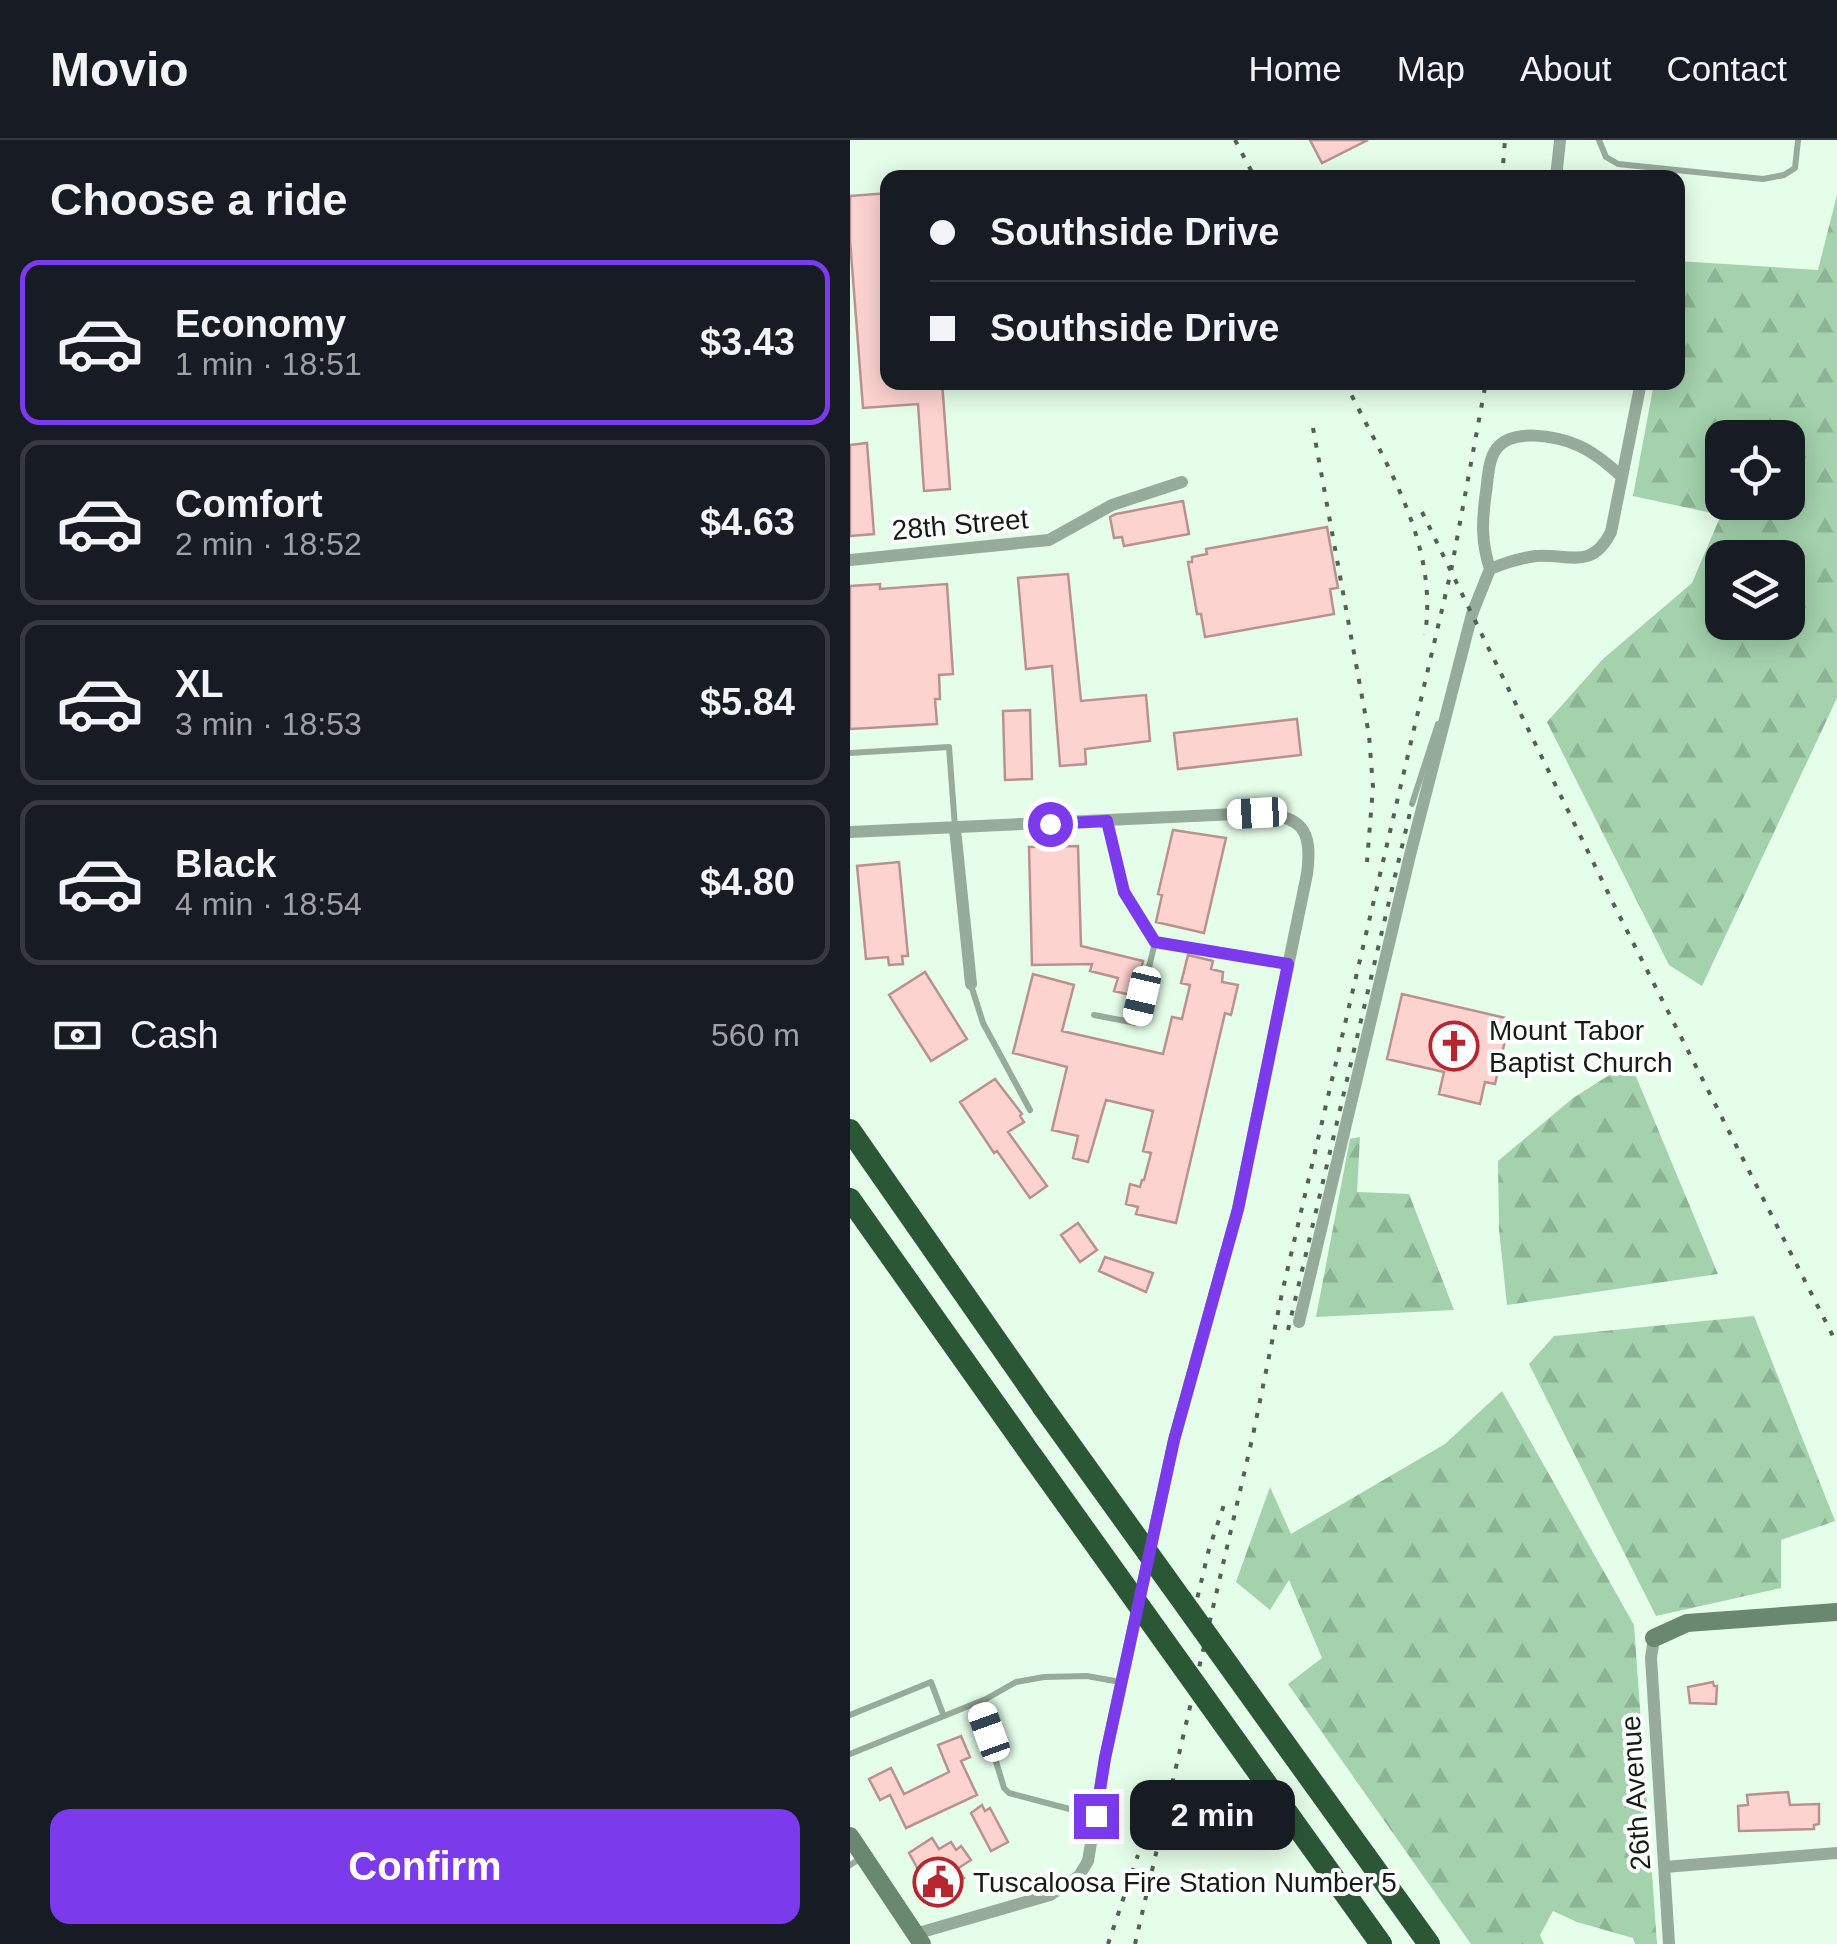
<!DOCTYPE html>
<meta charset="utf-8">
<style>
:root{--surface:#171b24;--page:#20242c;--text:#f1f3f6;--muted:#9ea1a6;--line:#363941;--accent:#7c3aed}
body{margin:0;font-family:Arial,sans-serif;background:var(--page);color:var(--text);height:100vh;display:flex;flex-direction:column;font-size:38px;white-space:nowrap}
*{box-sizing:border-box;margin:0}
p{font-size:32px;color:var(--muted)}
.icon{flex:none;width:55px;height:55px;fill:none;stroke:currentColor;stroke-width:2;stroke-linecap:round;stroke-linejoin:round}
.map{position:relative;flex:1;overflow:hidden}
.details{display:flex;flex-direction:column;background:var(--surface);width:850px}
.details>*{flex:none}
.guide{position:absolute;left:30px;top:30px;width:805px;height:220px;border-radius:20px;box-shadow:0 5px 25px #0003;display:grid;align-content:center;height:220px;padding:0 50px;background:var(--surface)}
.tools{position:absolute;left:855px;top:280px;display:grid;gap:20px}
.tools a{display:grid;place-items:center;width:100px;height:100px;border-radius:20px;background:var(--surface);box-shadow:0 5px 25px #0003;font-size:50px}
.end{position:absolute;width:45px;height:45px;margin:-22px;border:12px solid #7c3aed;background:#fff;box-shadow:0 0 0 5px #fff}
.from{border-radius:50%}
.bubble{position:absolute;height:70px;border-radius:20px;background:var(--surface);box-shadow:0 5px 25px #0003;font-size:32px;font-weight:700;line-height:70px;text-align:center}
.car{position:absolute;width:30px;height:60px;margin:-30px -15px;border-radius:12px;box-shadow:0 0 8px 2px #0007;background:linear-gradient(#fff 24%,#345 0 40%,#fff 0 76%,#345 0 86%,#fff 0)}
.guide b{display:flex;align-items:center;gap:35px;height:95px;font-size:38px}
.guide b+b{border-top:2px solid var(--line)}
.guide i{width:25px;height:25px;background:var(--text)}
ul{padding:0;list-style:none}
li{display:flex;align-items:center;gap:30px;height:165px;margin:0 20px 15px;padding:0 30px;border:5px solid var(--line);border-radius:20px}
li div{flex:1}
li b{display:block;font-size:38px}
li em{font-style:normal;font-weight:700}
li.on{border-color:var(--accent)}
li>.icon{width:90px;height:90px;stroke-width:1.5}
h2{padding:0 50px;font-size:45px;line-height:120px}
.pay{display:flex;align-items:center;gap:25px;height:110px;padding:0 50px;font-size:38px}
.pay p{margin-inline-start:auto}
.cta{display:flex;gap:20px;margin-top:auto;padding:20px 50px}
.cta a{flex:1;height:115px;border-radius:20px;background:var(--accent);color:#fff;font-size:40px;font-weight:700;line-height:115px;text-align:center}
header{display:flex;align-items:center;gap:60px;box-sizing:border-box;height:140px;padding:0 50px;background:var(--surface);border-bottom:2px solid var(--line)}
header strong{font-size:48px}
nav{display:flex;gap:55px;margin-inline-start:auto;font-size:35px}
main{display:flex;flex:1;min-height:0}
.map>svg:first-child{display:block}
.forest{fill:url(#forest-firs);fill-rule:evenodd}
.building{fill:#fdd3cf;stroke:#b9928f;stroke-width:2.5}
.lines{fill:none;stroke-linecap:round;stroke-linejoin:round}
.lane{stroke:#97ab9b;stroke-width:6}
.street{stroke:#97ab9b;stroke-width:12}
.secondary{stroke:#6a8770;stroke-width:18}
.highway{stroke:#2c5737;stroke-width:22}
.rail{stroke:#526154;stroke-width:4;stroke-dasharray:5 10;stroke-linecap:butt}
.highway-bridge{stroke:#2c5737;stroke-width:22}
.route{stroke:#7c3aed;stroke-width:12}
.labels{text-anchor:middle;stroke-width:8;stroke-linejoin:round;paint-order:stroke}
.street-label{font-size:28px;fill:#121d14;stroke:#fff}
.poi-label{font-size:28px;fill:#121d14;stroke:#fff;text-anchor:start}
</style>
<header>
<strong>Movio</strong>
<nav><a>Home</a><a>Map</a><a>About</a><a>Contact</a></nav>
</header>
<main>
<section class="details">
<h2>Choose a ride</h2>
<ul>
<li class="on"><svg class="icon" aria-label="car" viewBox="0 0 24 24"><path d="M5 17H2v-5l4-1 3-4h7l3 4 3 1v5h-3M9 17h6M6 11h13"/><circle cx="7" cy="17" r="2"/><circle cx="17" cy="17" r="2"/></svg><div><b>Economy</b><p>1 min · 18:51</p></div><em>$3.43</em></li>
<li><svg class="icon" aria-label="car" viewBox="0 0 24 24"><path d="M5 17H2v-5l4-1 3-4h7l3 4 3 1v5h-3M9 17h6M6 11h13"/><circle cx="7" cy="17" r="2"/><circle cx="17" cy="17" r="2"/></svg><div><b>Comfort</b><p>2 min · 18:52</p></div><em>$4.63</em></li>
<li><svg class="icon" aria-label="car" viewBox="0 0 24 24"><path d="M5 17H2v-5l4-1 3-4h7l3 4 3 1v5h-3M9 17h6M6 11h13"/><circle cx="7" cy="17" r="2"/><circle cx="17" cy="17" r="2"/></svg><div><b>XL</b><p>3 min · 18:53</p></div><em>$5.84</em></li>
<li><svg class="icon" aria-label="car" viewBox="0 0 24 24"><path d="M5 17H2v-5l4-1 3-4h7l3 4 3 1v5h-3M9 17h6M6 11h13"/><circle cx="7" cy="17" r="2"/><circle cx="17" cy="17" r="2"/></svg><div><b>Black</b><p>4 min · 18:54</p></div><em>$4.80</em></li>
</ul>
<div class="pay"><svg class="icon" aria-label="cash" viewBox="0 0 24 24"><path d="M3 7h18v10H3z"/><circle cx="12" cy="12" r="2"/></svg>Cash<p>560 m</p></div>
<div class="cta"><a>Confirm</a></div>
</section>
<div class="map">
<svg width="987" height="1804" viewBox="0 0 987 1804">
<defs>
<pattern id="forest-firs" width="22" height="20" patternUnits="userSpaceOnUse" patternTransform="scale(2.5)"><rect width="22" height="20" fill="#a3d2ac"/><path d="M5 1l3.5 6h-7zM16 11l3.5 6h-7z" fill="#8bb493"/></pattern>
</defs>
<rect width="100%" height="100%" fill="#e5fee9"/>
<!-- forest -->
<path class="forest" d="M987,55V558L852,846L819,825L697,582L753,519L842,443L871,375L783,356L804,243L828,242V121L968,130ZM872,298H938V362H872ZM872,418H938V482H872Z
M780,922L868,1134L657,1165L649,1090L648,1021L723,958Z
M510,997L507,1052L559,1054L604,1170L466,1177L500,999Z
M904,1176L985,1381L931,1400V1448L806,1476L679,1224L704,1196Z
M652,1251L784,1485L807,1804H785L783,1798L727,1782L703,1771L690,1795L694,1804H621L438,1544L472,1518L439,1440L420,1470L386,1442L420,1347L441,1394L595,1304Z"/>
<!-- building -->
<path class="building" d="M460,0H518L472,23Z
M38,53V242H92L100,349L74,351L68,264L13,268L0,100V56Z
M17,303L24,394L0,396V305Z
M333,361L339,394L274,406L272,397L264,398L260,377L266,374Z
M477,387L488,448L480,449L484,474L355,497L351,474H347L338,422H342V417L357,414L356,409Z
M218,434L231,561L296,555L300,601L235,609L236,624L210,626L202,526L176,529L168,438Z
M30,444V449L97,444L103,534L89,535L90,559H85L87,584L0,589V446Z
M180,570L182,639L155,640L153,571Z
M447,579L451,615L328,629L324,593Z
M323,690L376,698L354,793L306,782L312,755L308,754Z
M228,706L231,806L293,821L285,856L264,851L268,838L240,831L242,824L182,825L179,707Z
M49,722L58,816H52L53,824L39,825L38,817L16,819L7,726Z
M338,815L363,821L361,829L373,832L372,842L388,845L381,875L375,873L326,1083L286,1074L288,1067L276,1064L280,1044L290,1047L292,1040H294L301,1013L293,1011L303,971L256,960L238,1022L223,1018L228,996L202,990L217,927L163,913L183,834L224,845L212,891L313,914L322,877L332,879L340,845L331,843Z
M75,832L117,899L81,921L39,855Z
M552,854L660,879L645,944L635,942L630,964L589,954L594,932L537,919Z
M145,939L172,974L170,976L174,982L158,992L197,1046L180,1058L147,1011L144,1013L110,962Z
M228,1083L247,1110L230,1122L211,1095Z
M255,1117L303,1133L296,1152L249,1131Z
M863,1542L864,1546H867L866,1564L840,1563L838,1547Z
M111,1596L120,1617L111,1621L127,1655L56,1688L40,1655L30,1660L19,1639L41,1628L54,1654L99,1632L88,1605Z
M938,1652L940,1665L969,1664V1684L964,1685V1689L889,1691L888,1666L898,1665L897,1655Z
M132,1665L135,1671L140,1668L158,1702L141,1711L121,1673Z
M82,1698L89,1709L101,1702L106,1710L111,1706L121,1720L107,1729L114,1738L84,1758L59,1713Z"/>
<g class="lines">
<!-- lane -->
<path class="lane" d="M749,0L756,17L768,24L913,39L934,35L945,28L948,0
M0,613L99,607L105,687
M562,664L588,584
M257,681L274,752L305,802L437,824
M121,845L133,883L180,970
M244,875L286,883L305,802
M128,1562L154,1648L159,1653L246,1676
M0,1575L81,1542L93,1574
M0,1614L136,1559L166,1542L194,1537L237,1536L270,1542
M0,1725L13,1717"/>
<!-- street -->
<path class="street" d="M706,38L710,0
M0,420L199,400L262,365L332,342
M640,429C631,402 632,380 636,352C638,339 638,319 647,308C663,288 706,296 727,305C744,312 758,324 771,336
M105,689L121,844
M0,692L407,673C452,676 463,689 457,734L388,1069L324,1300L255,1618L238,1721L229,1736L200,1755L65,1794
M449,1182L560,715L622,474L640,429C655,423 670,418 686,416C720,414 742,430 761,392L791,242
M804,1498L801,1518L819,1804
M815,1727L987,1713"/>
<!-- secondary -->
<path class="secondary" d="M804,1498L837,1483L987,1472
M0,1696L72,1804"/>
<!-- highway -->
<path class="highway" d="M0,990L193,1267
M0,1059L182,1316"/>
<!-- rail -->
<path class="rail" d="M385,0L405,38
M652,38L655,0
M495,242C534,322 589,402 575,495
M463,288L519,595L523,647L517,722
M572,372L769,775L987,1204
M438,1190L562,664
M344,1472L359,1409L375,1362
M258,1804L288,1715
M285,1804L403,1295L432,1153L601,431L636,242"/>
<!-- highway-bridge -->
<path class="highway-bridge" d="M193,1267L579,1804
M182,1316L531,1804"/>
</g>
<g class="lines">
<!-- route -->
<path class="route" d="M200,684L257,681L274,752L305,802L438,824L388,1069L324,1300L255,1618L246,1676"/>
</g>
<!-- icons -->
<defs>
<g id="church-ring" transform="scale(2.5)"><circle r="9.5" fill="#fff" stroke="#b7262e" stroke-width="1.5"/><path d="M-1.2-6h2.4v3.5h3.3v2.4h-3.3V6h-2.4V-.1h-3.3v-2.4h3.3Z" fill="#b7262e"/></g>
<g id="civic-ring" transform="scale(2.5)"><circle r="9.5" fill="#fff" stroke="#b7262e" stroke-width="1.5"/><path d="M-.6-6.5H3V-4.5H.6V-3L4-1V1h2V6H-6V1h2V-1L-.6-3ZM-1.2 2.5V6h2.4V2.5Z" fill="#b7262e"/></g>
</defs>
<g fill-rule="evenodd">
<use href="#church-ring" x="604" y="906"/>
<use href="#civic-ring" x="88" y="1742"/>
</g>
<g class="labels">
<!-- street labels -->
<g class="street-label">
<text transform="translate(110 384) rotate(-5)" y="10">28th Street</text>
<text transform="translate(785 1653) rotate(-94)" y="10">26th Avenue</text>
</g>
<!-- poi labels -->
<g class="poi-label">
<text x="639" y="900">Mount Tabor<tspan x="639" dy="32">Baptist Church</tspan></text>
<text x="123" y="1752">Tuscaloosa Fire Station Number 5</text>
</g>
</g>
</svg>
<div class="tools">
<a><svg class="icon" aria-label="locate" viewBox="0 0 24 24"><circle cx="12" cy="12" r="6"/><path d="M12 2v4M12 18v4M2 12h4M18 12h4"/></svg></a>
<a><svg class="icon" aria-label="layers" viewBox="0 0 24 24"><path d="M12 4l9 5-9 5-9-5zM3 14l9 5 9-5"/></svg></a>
</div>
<i class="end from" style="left:200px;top:684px"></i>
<i class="end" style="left:246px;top:1676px"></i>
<div class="bubble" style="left:280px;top:1640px;width:165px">2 min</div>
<i class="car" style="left:407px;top:673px;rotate:267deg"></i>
<i class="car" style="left:292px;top:856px;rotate:193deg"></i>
<i class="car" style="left:139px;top:1592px;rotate:340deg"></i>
<div class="guide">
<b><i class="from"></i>Southside Drive</b>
<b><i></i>Southside Drive</b>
</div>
</div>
</main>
